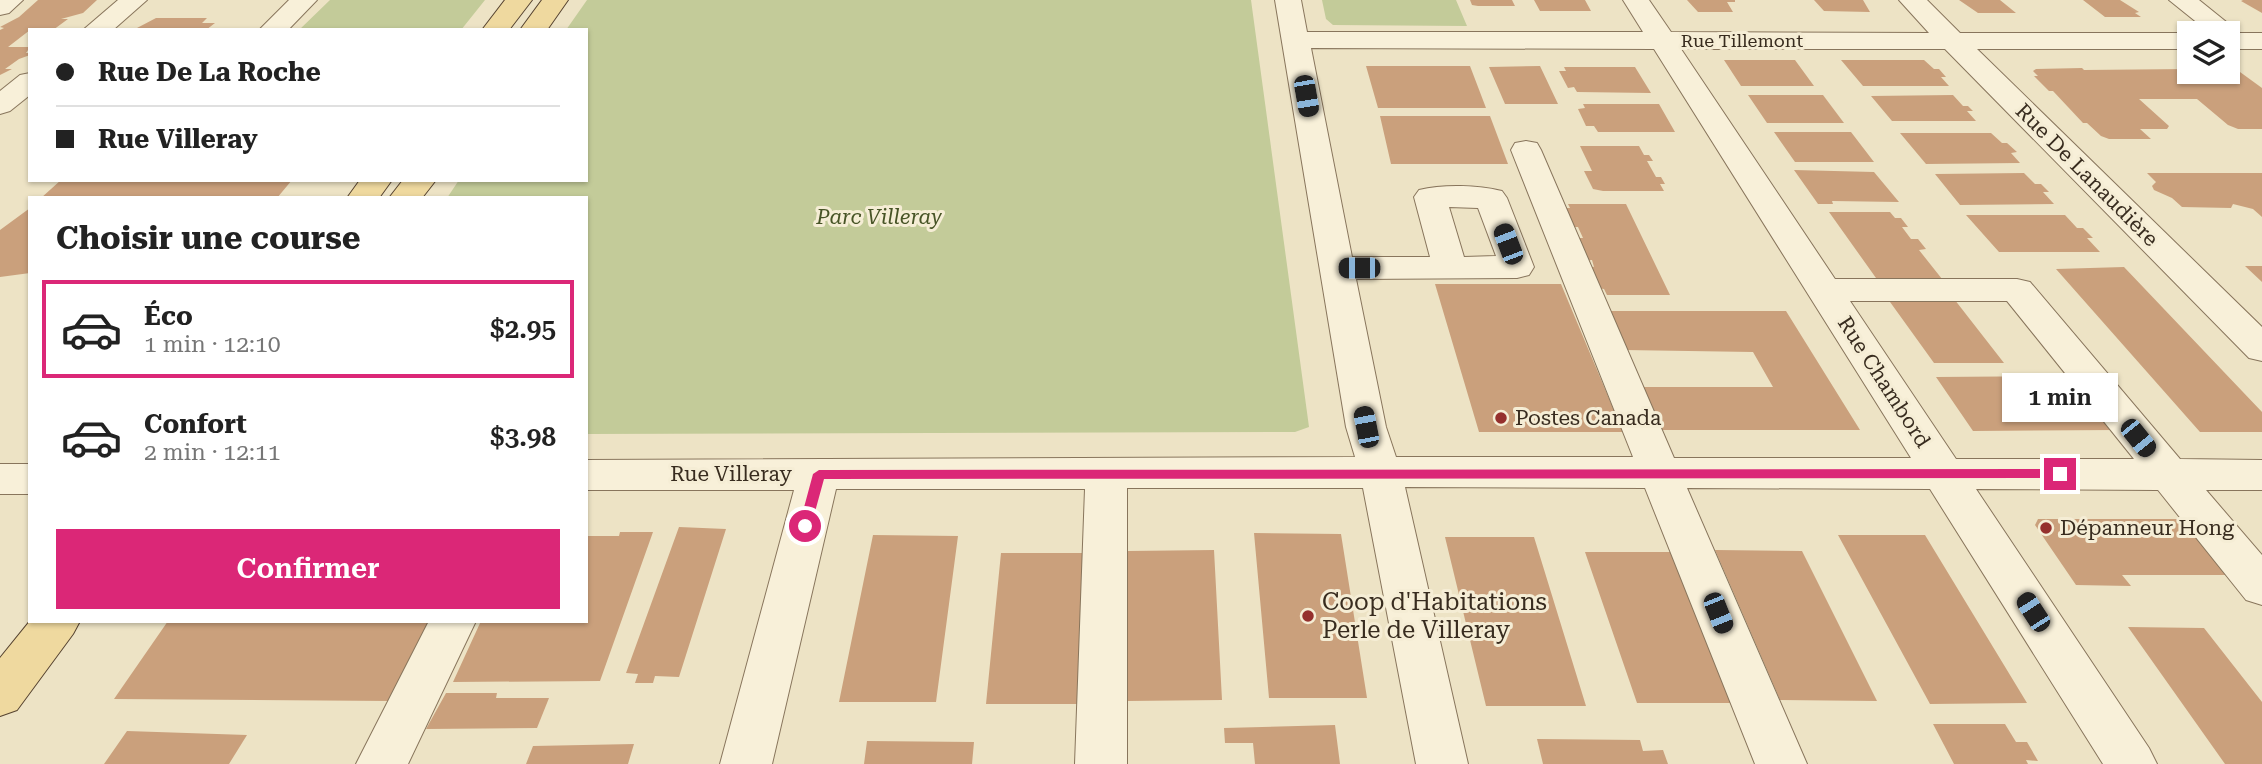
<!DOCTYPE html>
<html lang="fr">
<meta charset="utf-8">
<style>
:root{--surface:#fff;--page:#f2f2f2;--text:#222;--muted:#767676;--line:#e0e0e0;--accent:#db2777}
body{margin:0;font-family:"Roboto Serif",serif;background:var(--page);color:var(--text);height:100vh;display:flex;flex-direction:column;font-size:26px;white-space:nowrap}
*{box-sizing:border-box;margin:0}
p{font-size:23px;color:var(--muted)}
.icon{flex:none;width:38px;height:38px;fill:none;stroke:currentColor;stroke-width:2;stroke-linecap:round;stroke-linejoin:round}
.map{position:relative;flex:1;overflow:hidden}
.panel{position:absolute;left:28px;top:196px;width:560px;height:427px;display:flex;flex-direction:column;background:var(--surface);border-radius:0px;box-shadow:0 2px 5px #0004}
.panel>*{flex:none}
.hud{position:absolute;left:28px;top:28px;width:560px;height:154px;border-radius:0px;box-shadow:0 2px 5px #0004;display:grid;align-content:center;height:154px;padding:0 28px;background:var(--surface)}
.buttons{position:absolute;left:2177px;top:21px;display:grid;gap:14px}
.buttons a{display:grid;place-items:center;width:63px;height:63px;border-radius:0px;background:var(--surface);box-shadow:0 2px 5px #0004;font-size:35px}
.end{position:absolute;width:32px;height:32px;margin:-16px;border:9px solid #db2777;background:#fff;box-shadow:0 0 0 4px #fff}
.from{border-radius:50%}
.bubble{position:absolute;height:49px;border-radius:0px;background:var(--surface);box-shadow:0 2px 5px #0004;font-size:23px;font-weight:600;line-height:49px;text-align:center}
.car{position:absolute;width:21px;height:42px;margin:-21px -10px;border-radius:9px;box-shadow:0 0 5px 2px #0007;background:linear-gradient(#222 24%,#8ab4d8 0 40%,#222 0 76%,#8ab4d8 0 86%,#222 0)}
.hud b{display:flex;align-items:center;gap:24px;height:66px;font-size:26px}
.hud b+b{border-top:2px solid var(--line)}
.hud i{width:18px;height:18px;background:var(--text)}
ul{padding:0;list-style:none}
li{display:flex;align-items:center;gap:21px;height:98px;margin:0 14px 10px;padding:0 14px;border:4px solid transparent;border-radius:0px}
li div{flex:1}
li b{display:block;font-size:26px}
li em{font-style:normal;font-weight:600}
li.active{border-color:var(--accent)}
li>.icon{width:63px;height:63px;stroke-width:1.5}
h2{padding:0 28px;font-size:32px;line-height:84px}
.action{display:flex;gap:14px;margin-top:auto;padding:14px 28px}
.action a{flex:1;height:80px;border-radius:0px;background:var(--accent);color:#fff;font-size:28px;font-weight:600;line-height:80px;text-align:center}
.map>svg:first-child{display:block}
.green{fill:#c3cb99}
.building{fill:#caa07c}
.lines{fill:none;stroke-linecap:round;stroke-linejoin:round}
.minor-casing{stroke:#88755c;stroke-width:2}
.major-casing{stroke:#564330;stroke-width:2}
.minor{fill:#f8f0d9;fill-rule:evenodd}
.major{fill:#efd99f;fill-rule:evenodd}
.route{fill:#db2777}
.poi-dot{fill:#95302d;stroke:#f5edd5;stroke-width:2.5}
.labels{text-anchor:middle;stroke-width:6;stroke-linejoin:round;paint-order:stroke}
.far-street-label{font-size:18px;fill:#382c1f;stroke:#f5edd5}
.street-label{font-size:21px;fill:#382c1f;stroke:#f5edd5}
.park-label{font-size:21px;font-style:italic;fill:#475426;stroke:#f5edd5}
.poi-label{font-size:21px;fill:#382c1f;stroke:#f5edd5;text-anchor:start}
.near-poi-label{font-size:24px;fill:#382c1f;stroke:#f5edd5;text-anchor:start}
</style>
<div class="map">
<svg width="2262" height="764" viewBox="0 0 2262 764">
<rect width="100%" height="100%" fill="#ede3c5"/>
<!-- green -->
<path class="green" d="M330,0H485L461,30H299Z
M587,0H1251L1309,427L1295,432H1277L586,434V198H447L459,180H586V30H566Z
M1322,0H1456L1467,26L1333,25L1326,19Z"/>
<!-- building -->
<path class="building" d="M38,0H97L83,13L61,19H68L53,30H30L8,47H30L26,53H30V55L19,59L5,69H12L0,75V30L4,28L0,27L19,17Z
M1470,0H1512L1515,6H1478L1472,5Z
M1534,0H1585L1591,11H1540Z
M1687,0H1735V2H1727L1733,12H1698Z
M1814,0H1863L1870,12L1824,11Z
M1959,0H2000L2016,13H1978Z
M2083,0H2120L2139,12L2135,13L2141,17H2105Z
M2243,0H2262V13L2241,1Z
M156,18H207L202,23H215L206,30L137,28Z
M1724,60H1795L1814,86H1741Z
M1841,60H1924L1934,69H1939L1946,77H1941L1949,86H1863Z
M1366,66H1470L1486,108H1378Z
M1540,66L1558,104H1505L1489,67Z
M1564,67H1635L1651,93L1577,92L1574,87L1568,88L1559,71H1566Z
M2082,68L2084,70L2189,69V72H2228L2229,69L2240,72L2262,88V129H2238L2228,125L2197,99H2139L2169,126L2167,129H2140L2151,139H2109L2101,136L2087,123H2083L2053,91H2049L2034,76H2038L2033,71L2036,69Z
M1748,95H1823L1844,123H1767Z
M1953,95L1963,106H1968L1973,111H1967L1976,121H1892L1871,96Z
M1583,104H1659L1675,132H1598L1594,126H1586L1578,109L1585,108Z
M1380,116H1490L1508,164H1391Z
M1774,132H1851L1874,162H1795Z
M1900,133H1991L2002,143H2007L2017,152L2011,153L2020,163L1926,164Z
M1580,146H1639L1644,155H1649L1653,161H1647L1656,177H1661L1665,184H1660L1664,191H1603L1593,189L1584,171H1592Z
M1794,170L1874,172L1899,202L1832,201L1833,204H1818Z
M2024,173L2035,184H2041L2049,192H2043L2054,204L1960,205L1935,174Z
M2147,173H2262V217L2253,209L2233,204L2231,208L2182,207L2172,198L2154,190L2152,186L2156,182Z
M61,180H292L277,198H41Z
M1568,204H1626L1670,295H1607L1604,289L1596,288L1586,266L1594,267L1592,260L1583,261L1574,238H1583L1578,227H1570L1562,208H1570Z
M30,208V273L0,277V230Z
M1829,212H1890L1895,218H1901L1908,227H1902L1911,239H1918L1926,249L1919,250L1946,284L1881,285Z
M1966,215H2065L2077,228H2083L2093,238H2087L2100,252H1999Z
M2245,266H2262V282Z
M2124,267L2262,412V432H2200L2056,269Z
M1435,284H1561L1623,432H1479Z
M1885,295H1951L2004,363H1934Z
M1606,311H1786L1860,430H1659L1641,387H1773L1753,352L1624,350Z
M2072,376L2117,430L1973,431L1936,377Z
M2038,519H2189L2234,575H2122L2131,586L2076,585L2035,525Z
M679,527L726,529L679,677L655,676L653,683H635L638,674L626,673Z
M620,532H653L600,681L453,682L481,621H586V536H619Z
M1254,533L1341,534L1367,698H1269Z
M873,535L958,536L936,702H839Z
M1838,535H1925L2027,703L1930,704Z
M1445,537H1534L1586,706H1486Z
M1214,550L1222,700L1127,701L1128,551Z
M1715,550L1802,551L1877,701L1780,700Z
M1585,552H1670L1732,703H1637Z
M1001,553H1088L1083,704H986Z
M168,621H431L391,701L114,699Z
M2128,627L2204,628L2262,702V764H2225Z
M446,693H497L496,698H549L537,728L426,729Z
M1933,724H2005L2016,742H2027L2038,761L2026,760L2028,764H1954Z
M1335,725L1340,764H1255L1253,743H1225L1224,728Z
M127,731L247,735L229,764H104Z
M1537,739L1640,740L1643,751L1663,750L1668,764H1543Z
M867,741L974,742L972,764H864Z
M634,744L628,764H526L533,746Z"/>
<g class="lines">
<!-- minor casing -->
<g class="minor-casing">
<path id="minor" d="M0,0H23L9,13L0,15Z
M118,0H147L113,30H83Z
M289,0H317L288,30H259Z
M1275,0H1301L1307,32H1643L1623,0H1649L1671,32L1929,33L1899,0H1927L1960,33H2191L2189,49H1977L2262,327V361L2249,358L1945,49H1681L1835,279H2017L2030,282L2180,459L2262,460V490H2206L2262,555V605L2246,600L2158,490L1976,489L2149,748L2157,764H2103L1930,489L1687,488L1807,764H1755L1645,488L1405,487L1468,764H1416L1363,488H1127V764H1075L1085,489H836L772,764H720L794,490H586V460L1355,457L1346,427ZM1311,48L1654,49L1911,458H1674L1541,150L1537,143L1526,141L1515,143L1511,150L1633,457H1396L1386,427L1356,279L1517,278L1529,275L1534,267L1507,198L1502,191C1478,185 1443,184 1419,190L1414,197L1430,257H1352ZM1449,207L1478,208L1496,256L1464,257ZM1850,301H2007L2134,459H1956Z
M2169,0H2199L2240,33H2262V49H2228V33H2210Z
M30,73V95L10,111L0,114V91L20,75Z
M0,464H30V494H0Z
M429,621H476L408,764H356Z"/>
</g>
<!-- major casing -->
<g class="major-casing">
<path id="major" d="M505,0H532L509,30H482Z
M542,0H568L547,30H520Z
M360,180H392L379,198H347Z
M403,180H436L422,198H389Z
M30,621H80L73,634L17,710L0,716V658Z"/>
</g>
<!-- minor -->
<use href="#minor" class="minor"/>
<!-- major -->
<use href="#major" class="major"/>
</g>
<!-- route -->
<path class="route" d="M2060,469L2067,474L2060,478L824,479L810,530H800L799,526L813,474L819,470Z"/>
<!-- markers -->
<g class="poi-dot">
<circle cx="1501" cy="418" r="7"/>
<circle cx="2046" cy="528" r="7"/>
<circle cx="1308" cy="616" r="7"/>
</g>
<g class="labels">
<!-- far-street labels -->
<g class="far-street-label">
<text x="1742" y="47">Rue Tillemont</text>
</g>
<!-- street labels -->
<g class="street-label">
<text transform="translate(2087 175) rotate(45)" y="7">Rue De Lanaudière</text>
<text transform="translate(1884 382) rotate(57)" y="7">Rue Chambord</text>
<text x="731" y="481">Rue Villeray</text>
</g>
<!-- park labels -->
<g class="park-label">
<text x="879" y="224">Parc Villeray</text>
</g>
<!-- poi labels -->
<g class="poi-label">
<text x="1515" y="425">Postes Canada</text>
<text x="2060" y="535">Dépanneur Hong</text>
</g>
<!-- near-poi labels -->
<g class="near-poi-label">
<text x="1322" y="610">Coop d'Habitations<tspan x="1322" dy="28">Perle de Villeray</tspan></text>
</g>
</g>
</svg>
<div class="buttons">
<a><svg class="icon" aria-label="layers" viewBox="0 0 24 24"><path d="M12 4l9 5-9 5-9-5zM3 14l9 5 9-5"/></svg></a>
</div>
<i class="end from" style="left:805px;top:526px"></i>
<i class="end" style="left:2060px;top:474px"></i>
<div class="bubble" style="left:2002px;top:373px;width:116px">1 min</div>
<i class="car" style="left:1306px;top:96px;rotate:170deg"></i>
<i class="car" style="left:1508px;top:244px;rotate:339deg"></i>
<i class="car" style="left:1359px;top:268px;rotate:270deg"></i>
<i class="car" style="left:1366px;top:427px;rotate:349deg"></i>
<i class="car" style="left:2138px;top:438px;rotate:141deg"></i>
<i class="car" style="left:2033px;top:612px;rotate:327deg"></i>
<i class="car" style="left:1718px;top:613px;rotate:158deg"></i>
<div class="hud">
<b><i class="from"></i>Rue De La Roche</b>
<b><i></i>Rue Villeray</b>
</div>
<section class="panel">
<h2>Choisir une course</h2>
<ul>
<li class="active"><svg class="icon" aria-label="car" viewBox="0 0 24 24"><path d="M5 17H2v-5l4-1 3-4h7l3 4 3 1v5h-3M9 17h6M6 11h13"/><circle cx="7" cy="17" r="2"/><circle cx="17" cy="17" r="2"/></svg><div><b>Éco</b><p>1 min · 12:10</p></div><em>$2.95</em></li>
<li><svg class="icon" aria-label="car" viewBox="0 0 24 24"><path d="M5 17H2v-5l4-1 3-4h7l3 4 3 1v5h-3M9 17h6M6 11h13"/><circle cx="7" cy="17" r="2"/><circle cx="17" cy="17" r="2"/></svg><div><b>Confort</b><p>2 min · 12:11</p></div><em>$3.98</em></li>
</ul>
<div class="action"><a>Confirmer</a></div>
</section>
</div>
